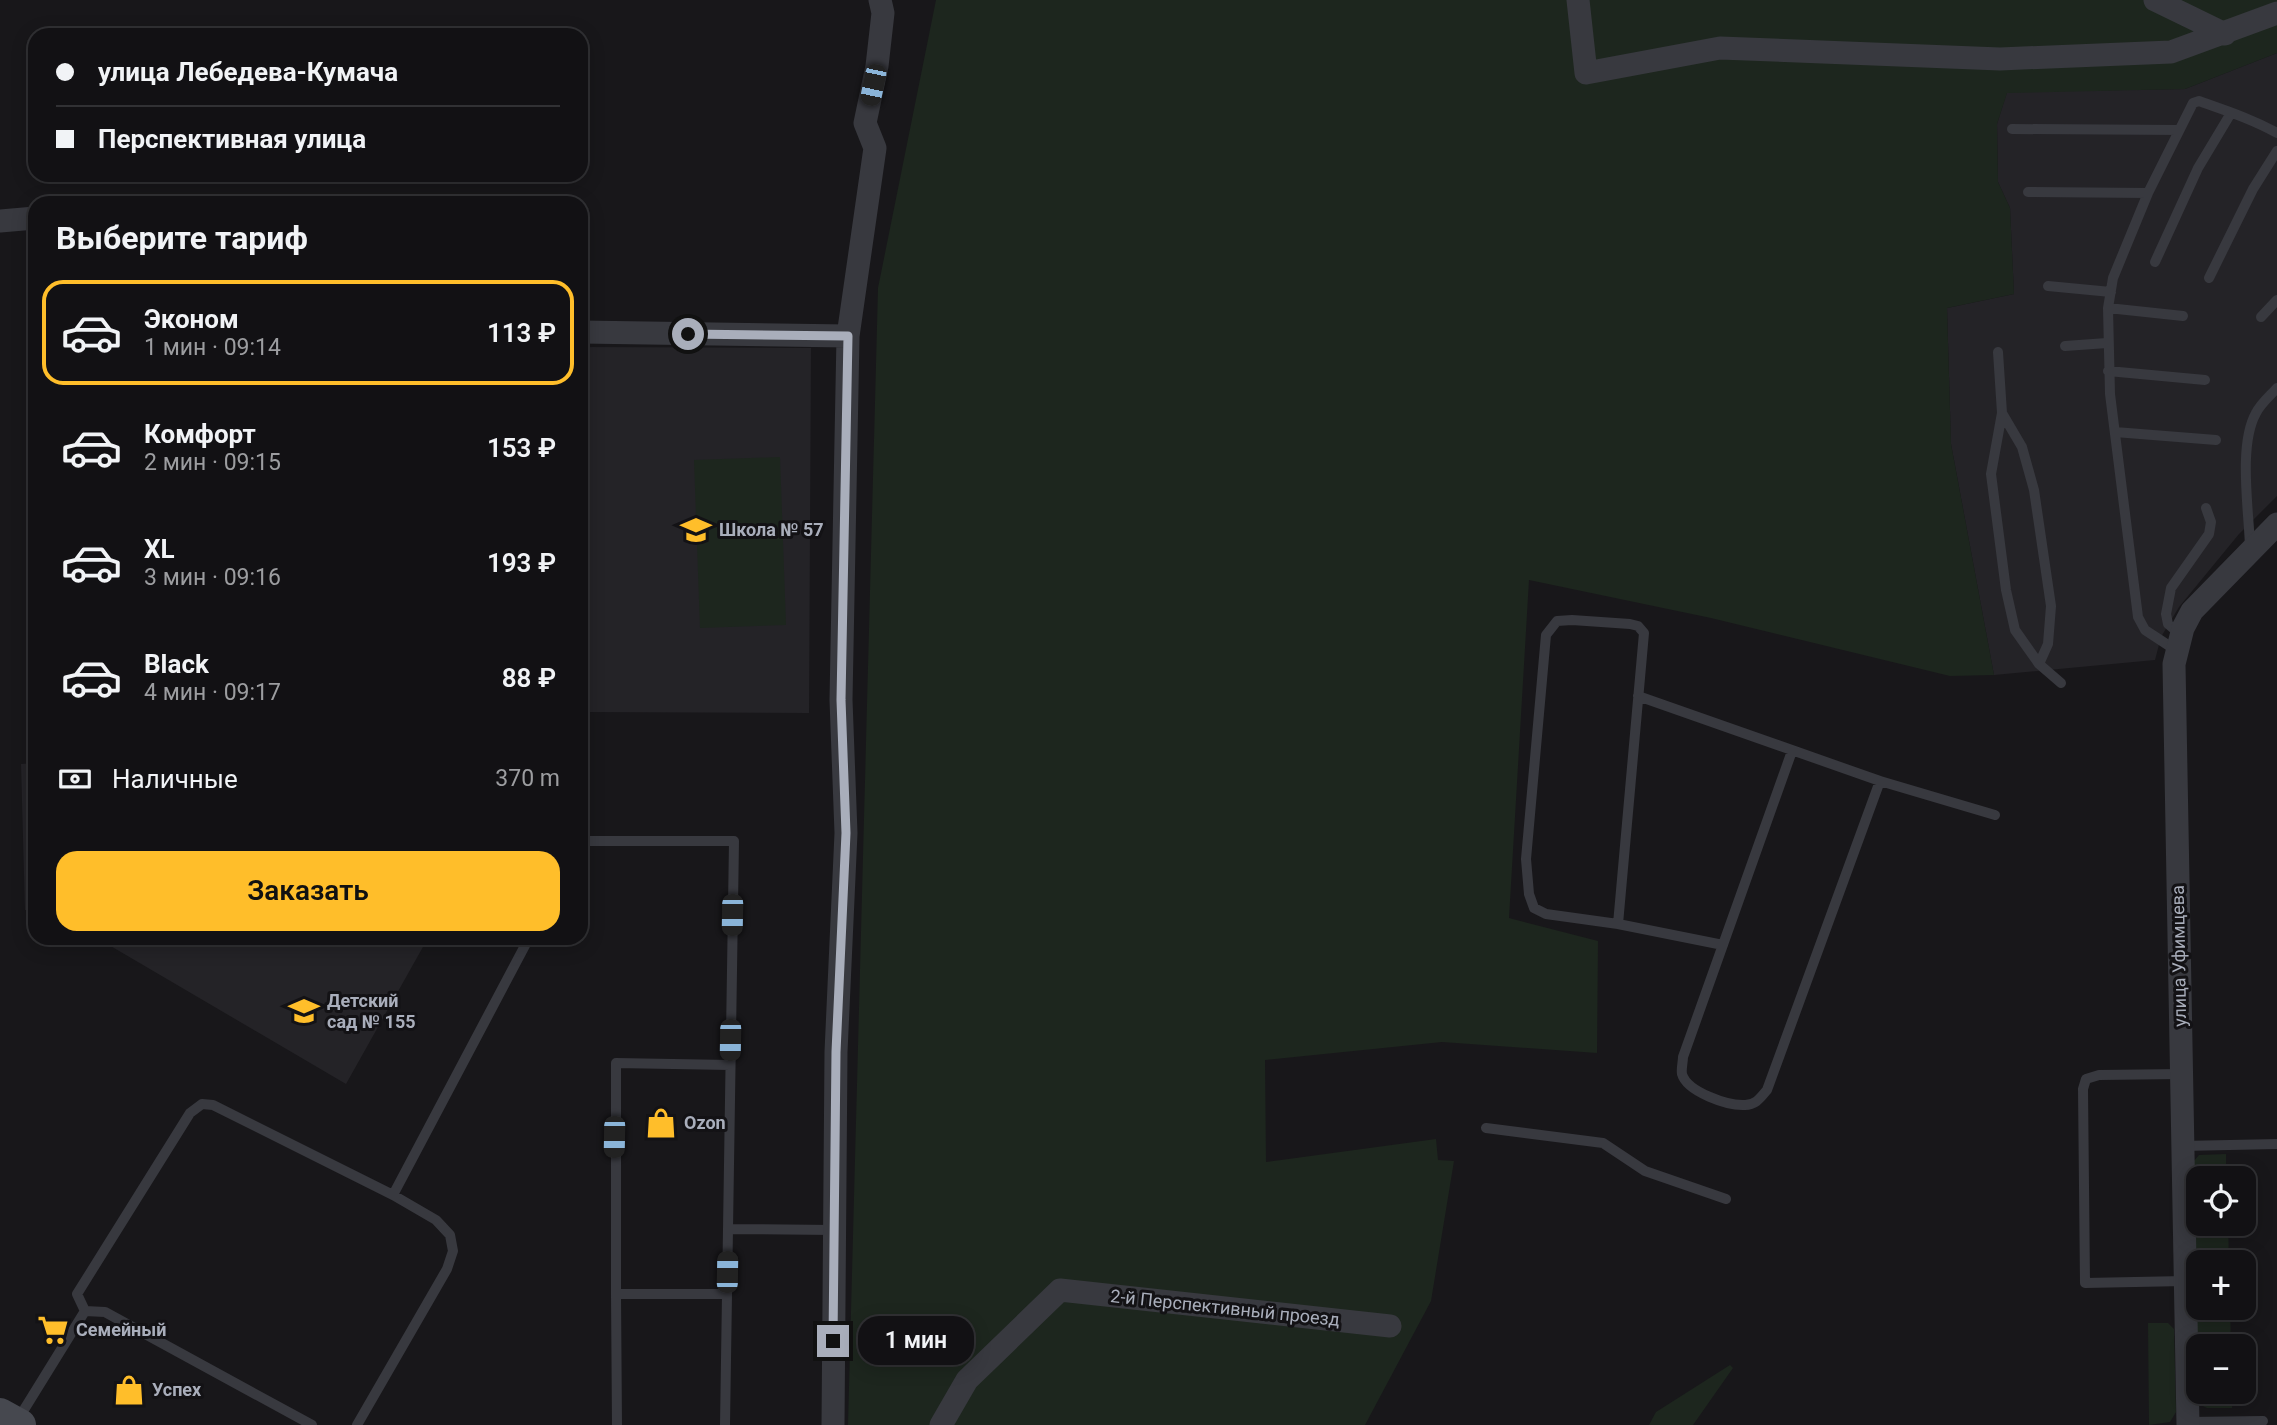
<!DOCTYPE html>
<html lang="ru">
<meta charset="utf-8">
<style>
:root{--surface:#121114;--page:#1f1f22;--text:#f1f3f6;--muted:#9c9da0;--line:#313134;--accent:#ffbe2a}
body{margin:0;font-family:Roboto,sans-serif;background:var(--page);color:var(--text);height:100vh;display:flex;flex-direction:column;font-size:26px;white-space:nowrap}
*{box-sizing:border-box;margin:0}
p{font-size:23px;color:var(--muted)}
.icon{flex:none;width:38px;height:38px;fill:none;stroke:currentColor;stroke-width:2;stroke-linecap:round;stroke-linejoin:round}
.map{position:relative;flex:1;overflow:hidden}
.sheet{position:absolute;left:28px;top:196px;width:560px;height:749px;display:flex;flex-direction:column;background:var(--surface);border-radius:21px;box-shadow:0 4px 18px #0003,0 0 0 2px var(--line)}
.sheet>*{flex:none}
.top-card{position:absolute;left:28px;top:28px;width:560px;height:154px;border-radius:21px;box-shadow:0 4px 18px #0003,0 0 0 2px var(--line);display:grid;align-content:center;height:154px;padding:0 28px;background:var(--surface)}
.controls{position:absolute;left:2186px;top:1166px;display:grid;gap:14px}
.controls a{display:grid;place-items:center;width:70px;height:70px;border-radius:14px;background:var(--surface);box-shadow:0 4px 18px #0003,0 0 0 2px var(--line);font-size:35px}
.end{position:absolute;width:32px;height:32px;margin:-16px;border:9px solid #a9aebb;background:#111;box-shadow:0 0 0 4px #111}
.from{border-radius:50%}
.bubble{position:absolute;height:49px;border-radius:21px;background:var(--surface);box-shadow:0 4px 18px #0003,0 0 0 2px var(--line);font-size:23px;font-weight:600;line-height:49px;text-align:center}
.car{position:absolute;width:21px;height:42px;margin:-21px -10px;border-radius:9px;box-shadow:0 0 5px 2px #0007;background:linear-gradient(#222 24%,#8ab4d8 0 40%,#222 0 76%,#8ab4d8 0 86%,#222 0)}
.top-card b{display:flex;align-items:center;gap:24px;height:66px;font-size:26px}
.top-card b+b{border-top:2px solid var(--line)}
.top-card i{width:18px;height:18px;background:var(--text)}
ul{padding:0;list-style:none}
li{display:flex;align-items:center;gap:21px;height:105px;margin:0 14px 10px;padding:0 14px;border:4px solid transparent;border-radius:21px}
li div{flex:1}
li b{display:block;font-size:26px}
li em{font-style:normal;font-weight:600}
li.active{border-color:var(--accent)}
li>.icon{width:63px;height:63px;stroke-width:1.5}
h2{padding:0 28px;font-size:32px;line-height:84px}
.pay{display:flex;align-items:center;gap:18px;height:77px;padding:0 28px;font-size:26px}
.pay p{margin-inline-start:auto}
.primary-button{display:flex;gap:14px;margin-top:auto;padding:14px 28px}
.primary-button a{flex:1;height:80px;border-radius:21px;background:var(--accent);color:#111;font-size:28px;font-weight:600;line-height:80px;text-align:center}
.map>svg:first-child{display:block}
.built{fill:#242327}
.green{fill:#1d261e}
.lines{fill:none;stroke-linecap:round;stroke-linejoin:round}
.service{stroke:#38393f;stroke-width:10}
.minor{stroke:#38393f;stroke-width:23}
.secondary{stroke:#46484f;stroke-width:32}
.route{stroke:#a9aebb;stroke-width:9}
.labels{text-anchor:middle;stroke-width:6;stroke-linejoin:round;paint-order:stroke}
.poi-label{font-size:18px;font-weight:bold;fill:#a9aebb;stroke:#131215;text-anchor:start}
.street-label{font-size:18px;fill:#a9aebb;stroke:#131215}
</style>
<div class="map">
<svg width="2277" height="1425" viewBox="0 0 2277 1425">
<rect width="100%" height="100%" fill="#18171a"/>
<!-- built -->
<path class="built" d="M2277,53V496L2239,534L2179,607L2161,637L2155,660L1994,675L1951,444L1947,308L2014,294L2010,208L1998,182L1997,124L2007,92L2185,89Z
M581,347L811,348L809,713L581,712Z
M35,763V912L25,910L21,764Z
M97,938H428L346,1084Z"/>
<!-- green -->
<path class="green" d="M936,0H2277V53L2185,89L2007,93L1997,124L1998,182L2010,208L2014,294L1947,308L1951,444L1994,675L1950,676L1711,618L1529,580L1509,918L1598,941L1597,1053L1442,1042L1265,1060L1266,1162L1436,1139L1438,1160L1454,1161L1431,1301L1365,1425H848L878,288Z
M780,457L786,625L700,628L694,460Z
M2226,1154V1178H2198V1223H2228L2229,1262H2198V1307H2230L2231,1346H2198V1391L2193,1162L2199,1155Z
M2148,1323H2168L2174,1329L2176,1412L2170,1422L2149,1425Z
M1730,1365L1733,1368L1693,1425H1649L1656,1412Z
M2198,1391H2232V1408H2207L2199,1404Z"/>
<g class="lines">
<!-- service -->
<path class="service" d="M2012,129L2179,130
M2028,192L2148,193
M2155,262L2198,168L2231,113
M2209,278L2253,189L2277,151
M2048,286L2111,292
M2108,308L2183,316
M2261,317L2277,300
M2065,346L2107,343
M1998,352L2002,413L1991,474L2006,590L2015,630L2039,664L2061,683
M2108,371L2205,380
M2002,413L2022,447L2034,490L2051,606L2048,644L2039,664
M2115,432L2216,440
M2250,547C2249,511 2238,445 2256,413C2261,403 2270,396 2277,388
M1572,620L1630,624L1638,626L1644,633L1618,924L1546,914L1534,908L1529,894L1526,859L1546,635L1557,621Z
M2181,635L2168,624L2166,614L2171,588L2209,534L2211,522L2206,508
M2177,651L2145,630L2138,617L2110,394L2108,308L2113,278L2148,193L2193,103L2199,101C2227,111 2252,119 2277,133
M1638,696L1880,781L1995,815
M1792,751L1683,1057C1683,1062 1681,1069 1682,1074C1687,1092 1728,1106 1745,1105C1756,1105 1761,1097 1767,1090L1880,781
M581,841H734L728,1229L834,1230
M1618,924L1723,945
M2181,1074L2099,1075L2086,1079L2083,1089L2085,1283L2185,1281
M1486,1128L1603,1143L1645,1171L1726,1199
M2182,1146L2277,1144
M393,1195L529,938
M616,1294L617,1425
M727,1294H616V1063L730,1065
M85,1311L105,1312L312,1425
M17,1421L85,1311L77,1294L190,1113L202,1104L213,1105L393,1195L436,1220L450,1235L453,1251L447,1269L357,1425
M2188,1422L2263,1421
M725,1425L728,1229"/>
<!-- minor -->
<path class="minor" d="M1578,0L1586,73L1720,48L2000,59L2171,52L2277,13
M2155,0L2225,34
M0,221L35,218
M581,332L848,336
M833,1425L836,1052L846,833L841,700L848,336L875,148L865,123L877,66L883,13L880,0
M941,1425L967,1380L1060,1290L1390,1326
M2188,1425L2174,664L2183,628L2192,611L2277,524"/>
<!-- secondary -->
<path class="secondary" d="M0,1414L20,1425"/>
</g>
<g class="lines">
<!-- route -->
<path class="route" d="M688,334L848,336L841,700L846,833L836,1052L833,1341"/>
</g>
<!-- icons -->
<defs>
<g id="school-bare" transform="scale(2.415)"><path d="M0-5L7-2L0 1L-7-2ZM-4 1L0 2.5L4 1V4Q0 6-4 4Z" fill="#ffbe2a" stroke="#131215" stroke-width="2.5" paint-order="stroke"/></g>
<g id="shop-bare" transform="scale(2.415)"><path d="M-5-2.5h2.3a2.7 3.5 0 0 1 5.4 0H5L5.5 6h-11ZM-1.5-2.5h3a1.5 2.3 0 0 0-3 0Z" fill="#ffbe2a" stroke="#131215" stroke-width="2.5" paint-order="stroke"/></g>
<g id="supermarket-bare" transform="scale(2.415)"><path d="M-6-5.5h2.5l.6 2H6L4.5 2H-2.5L-4.4-4H-6ZM-1.5 3.2a1.3 1.3 0 1 0 .1 0ZM3 3.2a1.3 1.3 0 1 0 .1 0Z" fill="#ffbe2a" stroke="#131215" stroke-width="2.5" paint-order="stroke"/></g>
</defs>
<g fill-rule="evenodd">
<use href="#school-bare" x="696" y="530"/>
<use href="#school-bare" x="304" y="1011"/>
<use href="#shop-bare" x="661" y="1123"/>
<use href="#supermarket-bare" x="53" y="1330"/>
<use href="#shop-bare" x="129" y="1390"/>
</g>
<g class="labels">
<!-- poi labels -->
<g class="poi-label">
<text x="719" y="536">Школа № 57</text>
<text x="327" y="1007">Детский<tspan x="327" dy="21">сад № 155</tspan></text>
<text x="684" y="1129">Ozon</text>
<text x="76" y="1336">Семейный</text>
<text x="152" y="1396">Успех</text>
</g>
<!-- street labels -->
<g class="street-label">
<text transform="translate(2179 956) rotate(-91)" y="6">улица Уфимцева</text>
<text transform="translate(1225 1308) rotate(6)" y="6">2-й Перспективный проезд</text>
</g>
</g>
</svg>
<div class="controls">
<a><svg class="icon" aria-label="locate" viewBox="0 0 24 24"><circle cx="12" cy="12" r="6"/><path d="M12 2v4M12 18v4M2 12h4M18 12h4"/></svg></a>
<a>+</a>
<a>−</a>
</div>
<i class="end from" style="left:688px;top:334px"></i>
<i class="end" style="left:833px;top:1341px"></i>
<div class="bubble" style="left:858px;top:1316px;width:116px">1 мин</div>
<i class="car" style="left:873px;top:85px;rotate:192deg"></i>
<i class="car" style="left:732px;top:915px;rotate:181deg"></i>
<i class="car" style="left:730px;top:1040px;rotate:181deg"></i>
<i class="car" style="left:614px;top:1137px;rotate:181deg"></i>
<i class="car" style="left:727px;top:1272px;rotate:1deg"></i>
<div class="top-card">
<b><i class="from"></i>улица Лебедева-Кумача</b>
<b><i></i>Перспективная улица</b>
</div>
<section class="sheet">
<h2>Выберите тариф</h2>
<ul>
<li class="active"><svg class="icon" aria-label="car" viewBox="0 0 24 24"><path d="M5 17H2v-5l4-1 3-4h7l3 4 3 1v5h-3M9 17h6M6 11h13"/><circle cx="7" cy="17" r="2"/><circle cx="17" cy="17" r="2"/></svg><div><b>Эконом</b><p>1 мин · 09:14</p></div><em>113 ₽</em></li>
<li><svg class="icon" aria-label="car" viewBox="0 0 24 24"><path d="M5 17H2v-5l4-1 3-4h7l3 4 3 1v5h-3M9 17h6M6 11h13"/><circle cx="7" cy="17" r="2"/><circle cx="17" cy="17" r="2"/></svg><div><b>Комфорт</b><p>2 мин · 09:15</p></div><em>153 ₽</em></li>
<li><svg class="icon" aria-label="car" viewBox="0 0 24 24"><path d="M5 17H2v-5l4-1 3-4h7l3 4 3 1v5h-3M9 17h6M6 11h13"/><circle cx="7" cy="17" r="2"/><circle cx="17" cy="17" r="2"/></svg><div><b>XL</b><p>3 мин · 09:16</p></div><em>193 ₽</em></li>
<li><svg class="icon" aria-label="car" viewBox="0 0 24 24"><path d="M5 17H2v-5l4-1 3-4h7l3 4 3 1v5h-3M9 17h6M6 11h13"/><circle cx="7" cy="17" r="2"/><circle cx="17" cy="17" r="2"/></svg><div><b>Black</b><p>4 мин · 09:17</p></div><em>88 ₽</em></li>
</ul>
<div class="pay"><svg class="icon" aria-label="cash" viewBox="0 0 24 24"><path d="M3 7h18v10H3z"/><circle cx="12" cy="12" r="2"/></svg>Наличные<p>370 m</p></div>
<div class="primary-button"><a>Заказать</a></div>
</section>
</div>
